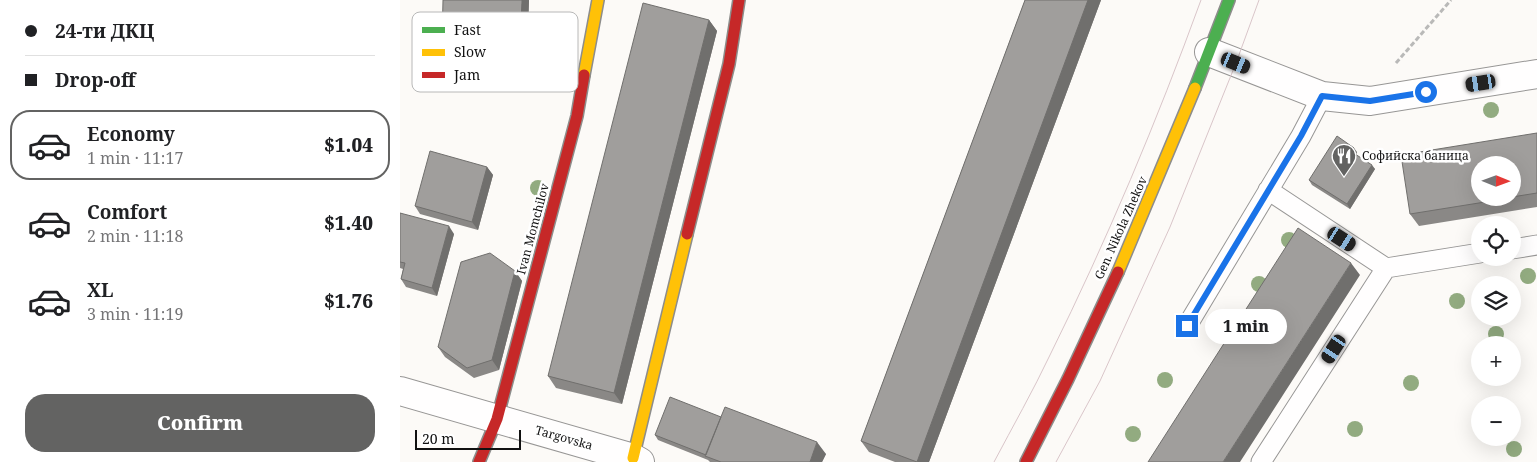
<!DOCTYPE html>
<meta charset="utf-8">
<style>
:root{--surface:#fff;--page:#f6f6f6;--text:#202124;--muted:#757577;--line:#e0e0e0;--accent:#636362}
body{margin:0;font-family:"Noto Serif",serif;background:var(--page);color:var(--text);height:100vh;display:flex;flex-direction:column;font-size:19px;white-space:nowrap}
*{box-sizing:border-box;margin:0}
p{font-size:16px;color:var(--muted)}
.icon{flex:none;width:28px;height:28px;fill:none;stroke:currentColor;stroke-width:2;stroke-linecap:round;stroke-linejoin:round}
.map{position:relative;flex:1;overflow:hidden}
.drawer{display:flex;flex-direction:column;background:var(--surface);width:400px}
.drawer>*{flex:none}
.hud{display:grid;align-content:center;height:110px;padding:0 25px;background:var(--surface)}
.needle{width:32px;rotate:91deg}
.controls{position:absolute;left:1071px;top:156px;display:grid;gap:10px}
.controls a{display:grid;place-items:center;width:50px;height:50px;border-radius:50%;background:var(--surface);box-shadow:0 5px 20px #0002;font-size:25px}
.scale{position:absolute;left:15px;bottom:12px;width:106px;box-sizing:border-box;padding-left:5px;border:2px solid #111;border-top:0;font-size:14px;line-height:18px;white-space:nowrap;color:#111;-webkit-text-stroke:4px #fff;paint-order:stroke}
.end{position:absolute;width:22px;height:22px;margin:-11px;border:6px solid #1a73e8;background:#fff;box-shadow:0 0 0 2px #fff}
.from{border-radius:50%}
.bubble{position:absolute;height:35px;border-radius:18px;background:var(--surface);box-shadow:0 5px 20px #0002;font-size:16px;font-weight:800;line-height:35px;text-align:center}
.car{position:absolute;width:15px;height:30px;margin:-15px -8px;border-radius:6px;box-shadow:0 0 4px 1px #0007;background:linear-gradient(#222 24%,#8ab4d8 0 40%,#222 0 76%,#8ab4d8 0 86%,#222 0)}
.hud b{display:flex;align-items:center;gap:18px;height:48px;font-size:19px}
.hud b+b{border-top:1px solid var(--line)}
.hud i{width:12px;height:12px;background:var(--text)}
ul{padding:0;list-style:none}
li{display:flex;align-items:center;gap:15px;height:70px;margin:0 10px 8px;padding:0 15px;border:2px solid transparent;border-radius:20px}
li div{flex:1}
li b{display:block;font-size:19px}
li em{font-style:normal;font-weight:800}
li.on{border-color:var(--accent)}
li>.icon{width:45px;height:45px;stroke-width:1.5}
.button{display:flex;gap:10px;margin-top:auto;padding:10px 25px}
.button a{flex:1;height:58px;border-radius:20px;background:var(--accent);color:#fff;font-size:20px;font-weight:800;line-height:58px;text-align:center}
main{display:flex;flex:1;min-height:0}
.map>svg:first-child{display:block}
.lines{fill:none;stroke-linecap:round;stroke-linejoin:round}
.lane-casing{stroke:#979695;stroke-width:21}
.street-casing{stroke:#979695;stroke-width:30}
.fast-casing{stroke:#8d8d8b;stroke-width:14}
.slow-casing{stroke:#8d8d8b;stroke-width:14}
.jam-casing{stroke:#8d8d8b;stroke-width:14}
.path{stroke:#b9b9b8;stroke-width:3;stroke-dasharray:5 2.5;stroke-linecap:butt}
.lane{stroke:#fffefe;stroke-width:19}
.street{stroke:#fffefe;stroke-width:28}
.fast{stroke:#4caf50;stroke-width:11}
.slow{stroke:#ffc107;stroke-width:11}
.jam{stroke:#c62828;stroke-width:11}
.tram{stroke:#d9c5c9;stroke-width:1}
.tree{fill:#92ab80}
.wall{fill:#8a8886}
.shaded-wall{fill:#706f6d}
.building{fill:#a09e9c;stroke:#706f6d}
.route{stroke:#1a73e8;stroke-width:6}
.labels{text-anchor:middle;stroke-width:5;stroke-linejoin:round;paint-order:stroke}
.poi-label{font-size:12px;fill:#111;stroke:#fff;text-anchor:start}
.street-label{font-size:12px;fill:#111;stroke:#fff}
.key{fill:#fff;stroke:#b8b8b8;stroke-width:1}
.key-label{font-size:14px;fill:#111}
</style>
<main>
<section class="drawer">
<div class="hud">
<b><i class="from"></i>24-ти ДКЦ</b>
<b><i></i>Drop-off</b>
</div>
<ul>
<li class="on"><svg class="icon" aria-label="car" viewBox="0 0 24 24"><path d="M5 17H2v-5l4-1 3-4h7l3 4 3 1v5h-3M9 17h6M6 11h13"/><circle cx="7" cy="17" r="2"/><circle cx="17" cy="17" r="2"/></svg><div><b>Economy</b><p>1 min · 11:17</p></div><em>$1.04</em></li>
<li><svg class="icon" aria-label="car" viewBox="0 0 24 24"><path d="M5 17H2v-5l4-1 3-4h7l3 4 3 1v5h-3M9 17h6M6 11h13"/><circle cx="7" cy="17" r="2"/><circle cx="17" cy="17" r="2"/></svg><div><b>Comfort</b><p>2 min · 11:18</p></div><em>$1.40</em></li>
<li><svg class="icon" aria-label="car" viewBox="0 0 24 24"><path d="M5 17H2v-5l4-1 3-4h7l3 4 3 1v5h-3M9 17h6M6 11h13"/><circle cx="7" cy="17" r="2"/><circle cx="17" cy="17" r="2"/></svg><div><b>XL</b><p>3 min · 11:19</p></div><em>$1.76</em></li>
</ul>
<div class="button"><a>Confirm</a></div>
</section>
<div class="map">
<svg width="1137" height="462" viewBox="0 0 1137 462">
<rect width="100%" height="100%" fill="#fcfaf7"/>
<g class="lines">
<!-- lane casing -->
<g class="lane-casing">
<path id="lane" d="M868,190L986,268L1080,253
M1112,249L1137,245
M787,326L901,136L922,96
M861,462L986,268"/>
</g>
<!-- street casing -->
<g class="street-casing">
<path id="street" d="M809,52L922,96L970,101L1137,74
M0,391L233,458L240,462"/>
</g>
<!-- fast casing -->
<g class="fast-casing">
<path id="fast" d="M795,88L829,0"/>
</g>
<!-- slow casing -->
<g class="slow-casing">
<path id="slow" d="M184,75L198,0
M718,272L795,88
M233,458L287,234"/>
</g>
<!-- jam casing -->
<g class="jam-casing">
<path id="jam" d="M287,234L329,64L339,0
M79,462L97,419L177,116L184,75
M626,462L668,379L718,272"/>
</g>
<!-- path -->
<path class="path" d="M996,63L1051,0"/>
<!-- lane -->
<use href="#lane" class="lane"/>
<!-- street -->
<use href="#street" class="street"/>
<!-- fast -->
<use href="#fast" class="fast"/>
<!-- slow -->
<use href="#slow" class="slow"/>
<!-- jam -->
<use href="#jam" class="jam"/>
<!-- tram -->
<path class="tram" d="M594,462C613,426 633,391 650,355C707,240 757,121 801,0
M656,462L700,381L770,227L836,63L859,0"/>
</g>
<!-- trees -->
<g class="tree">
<circle cx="1091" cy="110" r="8"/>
<circle cx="138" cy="188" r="8"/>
<circle cx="889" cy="240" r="8"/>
<circle cx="1128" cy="276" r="8"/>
<circle cx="859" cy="284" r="8"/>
<circle cx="1057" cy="301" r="8"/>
<circle cx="1096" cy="334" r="8"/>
<circle cx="765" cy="380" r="8"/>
<circle cx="1011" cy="383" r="8"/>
<circle cx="955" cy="429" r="8"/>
<circle cx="733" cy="434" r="8"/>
<circle cx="1114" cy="449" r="8"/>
</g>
<!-- wall -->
<path class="wall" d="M129,0L127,56L49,53L42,43Z
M625,0H701L529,462H495L469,452L461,441Z
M309,20L317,31L222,404L156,388L148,376Z
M1137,133V207L1019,226L1010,214Z
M957,152L956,155L975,169L950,209L912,185L909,180Z
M87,167L93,175L78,230L20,214L15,206Z
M0,213L54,234L37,296L6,287L1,279L3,269L0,268Z
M115,271L122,281L99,370L74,378L45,357L38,347Z
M321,417L426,454L422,462H310L308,460L258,440L255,435Z"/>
<!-- shaded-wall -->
<path class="shaded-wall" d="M122,0H129L127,56L120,45Z
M688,0H701L529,462H517Z
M309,20L317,31L222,404L214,393Z
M954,148L957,152L955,156L952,152Z
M972,165L975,169L950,209L947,204Z
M87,167L93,175L78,230L72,222Z
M49,226L54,234L37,296L32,288Z
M951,263L960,275L840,462H823Z
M115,271L122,281L99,370L92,360Z
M417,442L426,454L422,462H410Z"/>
<!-- building -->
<path class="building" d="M43,0H122L120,45L42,43Z
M625,0H688L517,462L461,441Z
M243,3L309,20L214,393L148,376Z
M1137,133V193L1112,197V165H1080V198H1110L1010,214L1001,155Z
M937,136L954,148L952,152L972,165L947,204L909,180Z
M30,151L87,167L72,222L15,206Z
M0,213L49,226L32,288L1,279L5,263L0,262Z
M898,228L951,263L823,462H748Z
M90,253L115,271L92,360L67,368L38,347L61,262Z
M270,397L321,417L306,455L255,435Z
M325,407L417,442L410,462H321L305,456Z"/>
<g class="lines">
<!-- route -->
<path class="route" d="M787,326L901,136L922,96L970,101L1026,92"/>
</g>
<!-- icons -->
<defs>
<g id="restaurant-pin" transform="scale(1.25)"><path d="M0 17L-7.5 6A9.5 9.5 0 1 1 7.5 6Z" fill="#636362" stroke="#fff"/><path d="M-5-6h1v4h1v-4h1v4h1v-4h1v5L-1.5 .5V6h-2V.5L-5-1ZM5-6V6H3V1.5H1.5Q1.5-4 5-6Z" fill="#fff"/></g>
</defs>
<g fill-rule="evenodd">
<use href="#restaurant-pin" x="944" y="156"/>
</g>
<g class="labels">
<!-- poi labels -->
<g class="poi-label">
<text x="962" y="160">Софийска баница</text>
</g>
<!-- street labels -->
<g class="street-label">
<text transform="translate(721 228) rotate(-66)" y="4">Gen. Nikola Zhekov</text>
<text transform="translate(133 229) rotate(-75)" y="4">Ivan Momchilov</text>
<text transform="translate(164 438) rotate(16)" y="4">Targovska</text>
</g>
</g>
<!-- legend -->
<rect x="12" y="12" width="166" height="80" rx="8" class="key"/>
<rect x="22" y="27" width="23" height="6" fill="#4caf50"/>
<rect x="22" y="49" width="23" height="7" fill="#ffc107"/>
<rect x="22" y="72" width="23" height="6" fill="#c62828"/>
<g class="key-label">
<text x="54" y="35">Fast</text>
<text x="54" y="57">Slow</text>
<text x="54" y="80">Jam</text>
</g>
</svg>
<div class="controls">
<a><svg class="needle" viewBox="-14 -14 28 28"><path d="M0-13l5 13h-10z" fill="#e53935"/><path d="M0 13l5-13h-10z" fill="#757577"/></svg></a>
<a><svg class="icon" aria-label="locate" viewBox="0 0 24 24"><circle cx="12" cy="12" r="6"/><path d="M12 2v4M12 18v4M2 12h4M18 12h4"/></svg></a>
<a><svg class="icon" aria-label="layers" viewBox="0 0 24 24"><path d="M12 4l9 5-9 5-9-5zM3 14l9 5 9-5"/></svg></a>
<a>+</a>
<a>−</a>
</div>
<div class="scale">20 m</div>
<i class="end from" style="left:1026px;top:92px"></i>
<i class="end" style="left:787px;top:326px"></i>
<div class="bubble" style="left:805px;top:309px;width:82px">1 min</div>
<i class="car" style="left:836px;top:63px;rotate:112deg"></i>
<i class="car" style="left:1081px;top:83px;rotate:261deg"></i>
<i class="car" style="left:942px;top:239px;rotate:123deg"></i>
<i class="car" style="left:934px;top:349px;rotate:213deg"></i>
</div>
</main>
